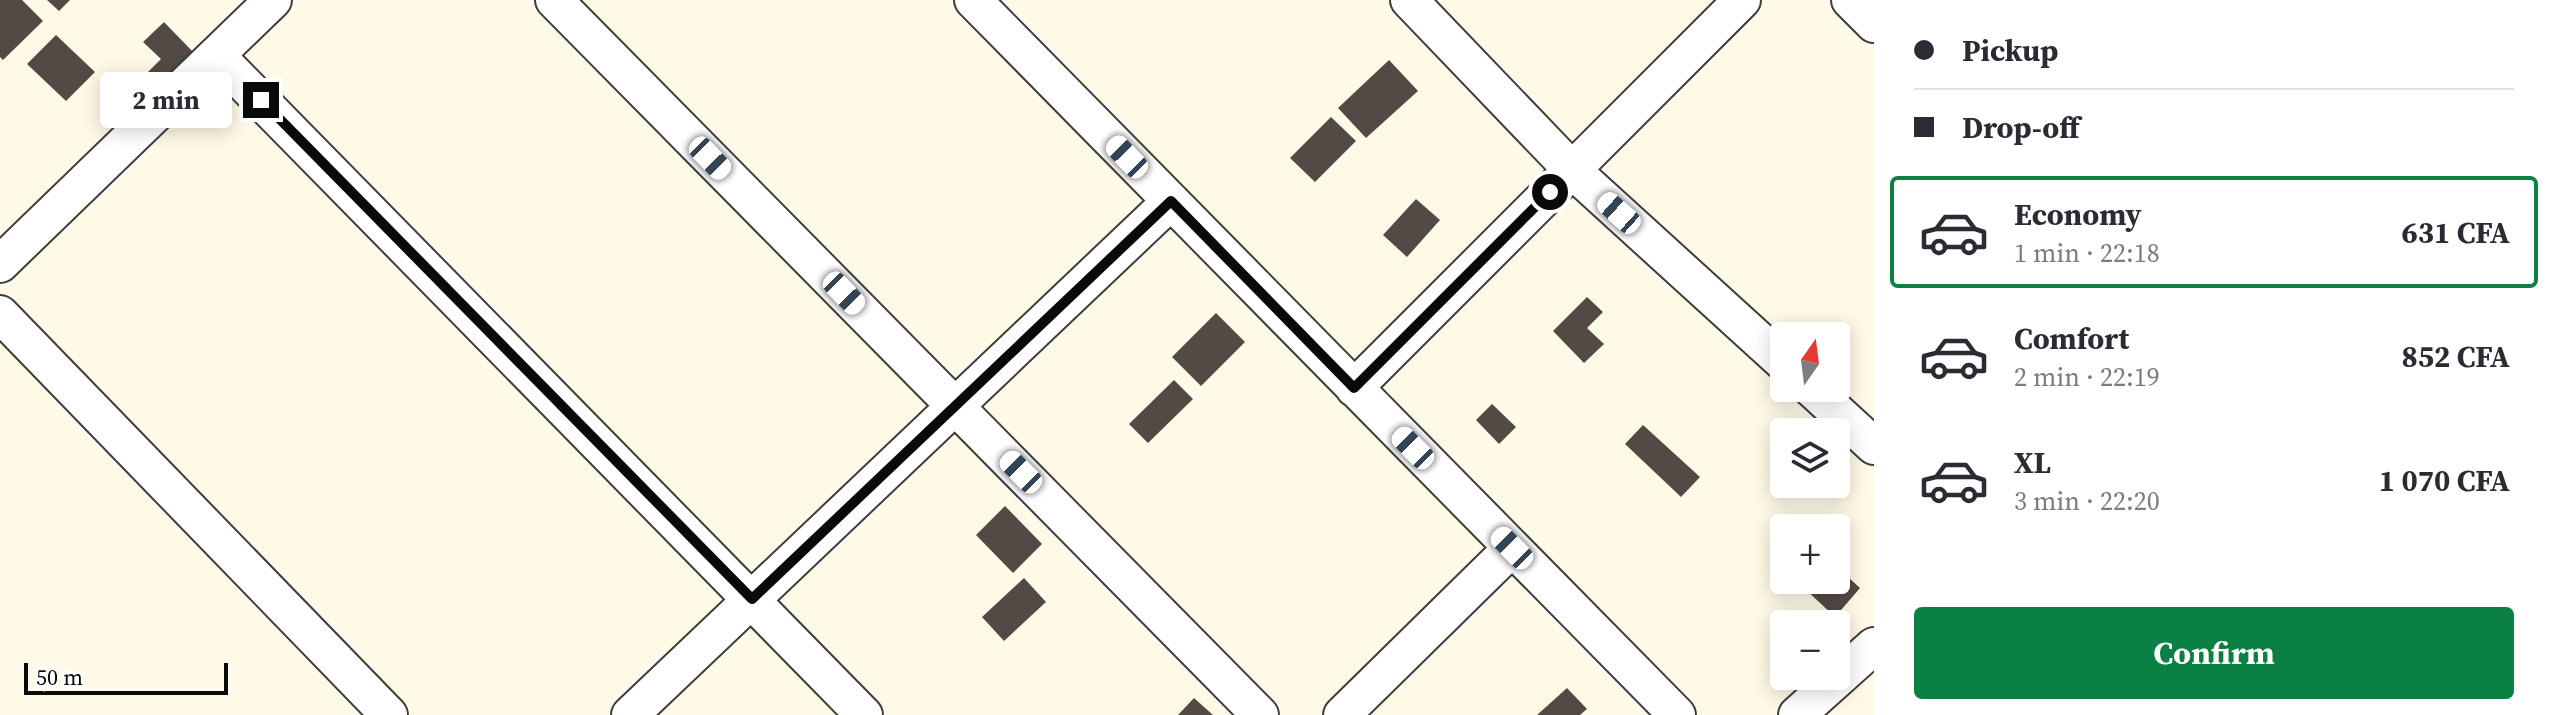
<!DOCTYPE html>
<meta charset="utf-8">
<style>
:root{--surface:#fff;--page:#f2f2f3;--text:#2b2b33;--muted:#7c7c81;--line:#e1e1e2;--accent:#0b8043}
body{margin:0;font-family:"Source Serif 4",serif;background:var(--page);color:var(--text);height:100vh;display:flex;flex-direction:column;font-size:30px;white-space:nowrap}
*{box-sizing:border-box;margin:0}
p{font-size:26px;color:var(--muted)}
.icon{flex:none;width:44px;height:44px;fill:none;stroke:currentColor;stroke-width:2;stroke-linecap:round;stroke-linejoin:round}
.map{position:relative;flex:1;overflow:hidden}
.side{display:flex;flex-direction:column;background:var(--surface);width:680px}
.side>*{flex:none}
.guide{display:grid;align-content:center;height:176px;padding:0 40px;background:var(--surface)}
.needle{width:52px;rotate:14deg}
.controls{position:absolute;left:1770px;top:322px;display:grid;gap:16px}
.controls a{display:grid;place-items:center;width:80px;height:80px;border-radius:8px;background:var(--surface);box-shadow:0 4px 20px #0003;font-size:40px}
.scale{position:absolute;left:24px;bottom:20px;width:204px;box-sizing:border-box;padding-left:8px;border:4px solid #0a0a0a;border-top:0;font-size:22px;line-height:28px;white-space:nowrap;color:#0a0a0a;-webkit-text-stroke:6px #fff;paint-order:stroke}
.end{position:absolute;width:36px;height:36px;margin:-18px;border:10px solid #0a0a0a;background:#fff;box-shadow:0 0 0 4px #fff}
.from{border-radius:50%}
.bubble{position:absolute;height:56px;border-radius:8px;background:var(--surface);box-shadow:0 4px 20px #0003;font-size:26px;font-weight:700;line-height:56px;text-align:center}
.car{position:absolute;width:24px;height:48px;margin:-24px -12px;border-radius:10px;box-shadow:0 0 6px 2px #0007;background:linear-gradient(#fff 24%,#345 0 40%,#fff 0 76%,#345 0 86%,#fff 0)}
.guide b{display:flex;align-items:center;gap:28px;height:76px;font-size:30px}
.guide b+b{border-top:2px solid var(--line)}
.guide i{width:20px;height:20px;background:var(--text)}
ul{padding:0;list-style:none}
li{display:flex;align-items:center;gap:24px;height:112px;margin:0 16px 12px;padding:0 24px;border:4px solid transparent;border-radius:8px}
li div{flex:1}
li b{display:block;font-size:30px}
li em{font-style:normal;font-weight:700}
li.selected{border-color:var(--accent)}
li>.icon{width:72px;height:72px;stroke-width:1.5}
.button{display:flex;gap:16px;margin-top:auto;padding:16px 40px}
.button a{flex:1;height:92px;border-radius:8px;background:var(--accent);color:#fff;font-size:32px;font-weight:700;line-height:92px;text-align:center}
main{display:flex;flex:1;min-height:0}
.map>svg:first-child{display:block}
.building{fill:#544a45}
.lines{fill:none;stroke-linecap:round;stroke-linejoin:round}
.minor-casing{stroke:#3d3d3d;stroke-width:40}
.minor{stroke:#fff;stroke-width:36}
.route{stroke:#0a0a0a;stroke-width:10}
</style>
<main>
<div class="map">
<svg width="1874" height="715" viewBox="0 0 1874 715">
<rect width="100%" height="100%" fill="#fff9e7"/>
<!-- building -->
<path class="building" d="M0,0H22L43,21L3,60L0,57Z
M47,0H70L59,11Z
M164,22L194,53L156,90L143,77L161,59L143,42Z
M56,35L95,72L66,101L27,64Z
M1389,60L1418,91L1366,138L1338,108Z
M1331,117L1356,141L1315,182L1290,158Z
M1416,199L1440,220L1407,257L1383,235Z
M1587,297L1603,312L1587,328L1604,344L1584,363L1553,331Z
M1216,313L1245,342L1201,386L1172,357Z
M1174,380L1193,399L1148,443L1129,424Z
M1492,404L1516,427L1499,444L1476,420Z
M1643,425L1700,477L1681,497L1625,444Z
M1005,506L1042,544L1013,573L976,535Z
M1784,540V566L1771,553Z
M1836,566L1860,588L1835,617L1803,587L1810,580H1836Z
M1024,578L1046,602L1004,641L982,617Z
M1567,688L1587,709L1580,715H1537Z
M1194,698L1213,715H1178Z"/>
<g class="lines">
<!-- minor casing -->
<g class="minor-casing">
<path id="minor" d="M554,0L1260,715
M973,0L1677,715
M1409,0L1572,170L1784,363
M1850,0L1874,24
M216,55L864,715
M0,264L273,0
M0,314L389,715
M1354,388L1742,0
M1811,388L1874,446
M630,715L1171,201
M1342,715L1512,548
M1797,715L1874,646"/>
</g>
<!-- minor -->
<use href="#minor" class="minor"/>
</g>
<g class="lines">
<!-- route -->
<path class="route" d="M261,100L752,599L1171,201L1354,388L1550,192"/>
</g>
</svg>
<div class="controls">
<a><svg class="needle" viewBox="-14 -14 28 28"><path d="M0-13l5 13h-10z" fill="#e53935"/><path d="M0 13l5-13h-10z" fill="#7c7c81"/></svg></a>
<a><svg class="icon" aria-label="layers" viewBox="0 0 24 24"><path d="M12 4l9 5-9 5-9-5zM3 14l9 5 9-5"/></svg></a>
<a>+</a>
<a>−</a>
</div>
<div class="scale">50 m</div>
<i class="end from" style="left:1550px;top:192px"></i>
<i class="end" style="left:261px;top:100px"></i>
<div class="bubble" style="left:100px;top:72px;width:132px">2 min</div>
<i class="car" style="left:1127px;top:157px;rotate:316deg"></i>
<i class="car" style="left:710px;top:158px;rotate:136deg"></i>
<i class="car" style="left:1619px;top:213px;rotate:312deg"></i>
<i class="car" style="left:844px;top:293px;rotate:136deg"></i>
<i class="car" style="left:1413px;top:448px;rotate:315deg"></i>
<i class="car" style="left:1021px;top:472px;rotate:315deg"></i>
<i class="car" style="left:1512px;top:548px;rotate:315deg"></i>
</div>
<section class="side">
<div class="guide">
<b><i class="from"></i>Pickup</b>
<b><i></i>Drop-off</b>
</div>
<ul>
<li class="selected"><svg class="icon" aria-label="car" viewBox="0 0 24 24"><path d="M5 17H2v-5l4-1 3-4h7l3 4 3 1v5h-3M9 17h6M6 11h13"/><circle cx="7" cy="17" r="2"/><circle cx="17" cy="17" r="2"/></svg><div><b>Economy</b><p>1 min · 22:18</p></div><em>631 CFA</em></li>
<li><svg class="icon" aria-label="car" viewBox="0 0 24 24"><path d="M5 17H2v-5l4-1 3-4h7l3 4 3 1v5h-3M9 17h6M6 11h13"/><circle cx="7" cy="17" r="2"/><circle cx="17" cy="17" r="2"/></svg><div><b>Comfort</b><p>2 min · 22:19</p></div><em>852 CFA</em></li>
<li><svg class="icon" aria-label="car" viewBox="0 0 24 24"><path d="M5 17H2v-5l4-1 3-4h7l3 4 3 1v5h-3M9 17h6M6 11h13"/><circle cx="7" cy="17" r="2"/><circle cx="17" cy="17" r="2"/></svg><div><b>XL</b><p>3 min · 22:20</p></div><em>1 070 CFA</em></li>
</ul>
<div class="button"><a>Confirm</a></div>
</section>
</main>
